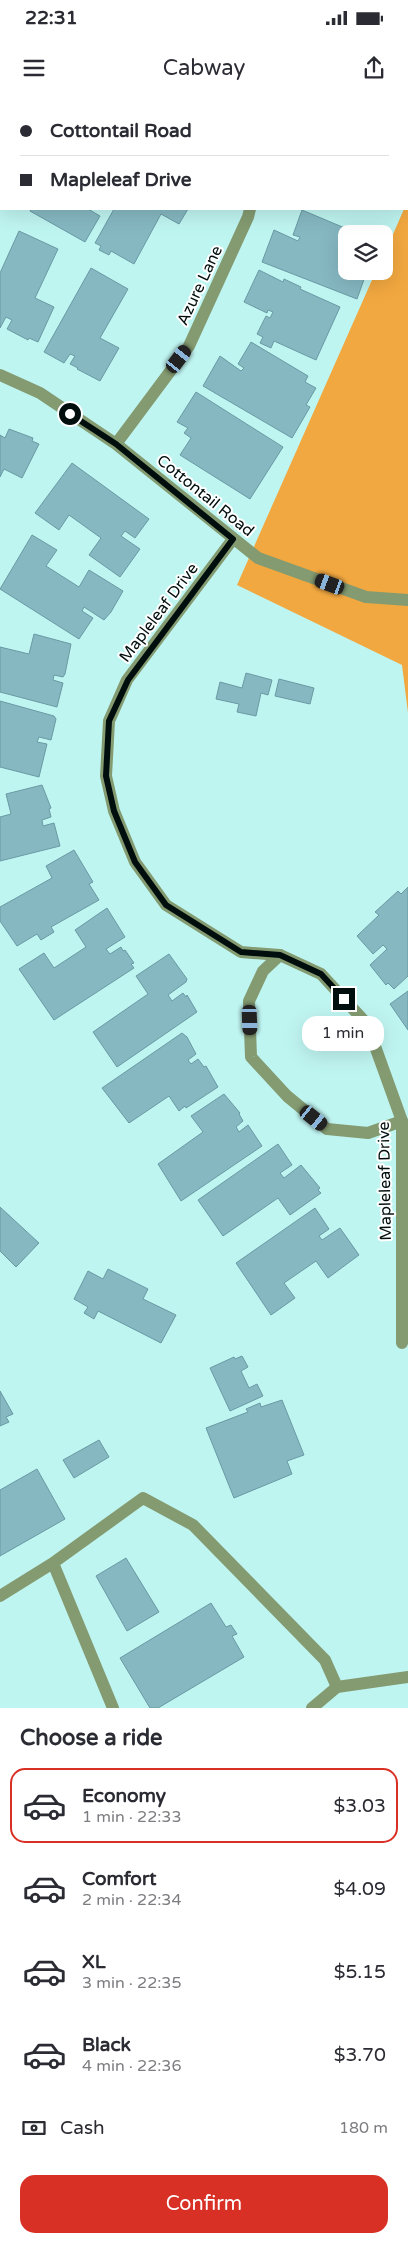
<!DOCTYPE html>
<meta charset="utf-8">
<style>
:root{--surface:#fff;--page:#f2f2f3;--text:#2b2b33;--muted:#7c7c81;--line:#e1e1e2;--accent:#d93025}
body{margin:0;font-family:"Varela Round",sans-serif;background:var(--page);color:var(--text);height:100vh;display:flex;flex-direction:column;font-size:19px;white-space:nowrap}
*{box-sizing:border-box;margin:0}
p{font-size:16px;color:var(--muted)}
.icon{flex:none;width:28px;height:28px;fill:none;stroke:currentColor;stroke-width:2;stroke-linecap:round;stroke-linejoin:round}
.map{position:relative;height:1608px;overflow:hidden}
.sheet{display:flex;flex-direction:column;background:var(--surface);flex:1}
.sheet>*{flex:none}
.hud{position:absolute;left:0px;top:0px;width:409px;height:110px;box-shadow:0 5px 20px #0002;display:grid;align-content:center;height:110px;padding:0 20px;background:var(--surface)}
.buttons{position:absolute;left:338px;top:125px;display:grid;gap:10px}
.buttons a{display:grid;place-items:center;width:55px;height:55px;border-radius:10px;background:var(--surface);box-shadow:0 5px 20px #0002;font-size:25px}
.end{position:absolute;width:22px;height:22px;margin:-11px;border:6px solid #000f0e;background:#fff;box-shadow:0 0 0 2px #fff}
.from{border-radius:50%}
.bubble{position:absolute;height:35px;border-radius:15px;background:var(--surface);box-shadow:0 5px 20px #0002;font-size:16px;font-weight:600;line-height:35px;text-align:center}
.car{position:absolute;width:15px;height:30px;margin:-15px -8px;border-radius:6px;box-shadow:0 0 4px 1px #0007;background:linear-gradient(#222 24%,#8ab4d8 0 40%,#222 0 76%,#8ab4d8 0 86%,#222 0)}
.hud b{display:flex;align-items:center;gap:18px;height:48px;font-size:19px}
.hud b+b{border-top:1px solid var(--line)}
.hud i{width:12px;height:12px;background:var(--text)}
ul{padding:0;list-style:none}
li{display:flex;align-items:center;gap:15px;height:75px;margin:0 10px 8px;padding:0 10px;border:2px solid transparent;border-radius:15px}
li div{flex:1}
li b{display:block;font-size:19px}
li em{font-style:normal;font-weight:600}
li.current{border-color:var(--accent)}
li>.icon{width:45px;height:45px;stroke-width:1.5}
h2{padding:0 20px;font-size:22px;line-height:60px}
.pay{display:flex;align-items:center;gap:12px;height:55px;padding:0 20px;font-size:19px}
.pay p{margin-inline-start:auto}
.cta{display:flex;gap:10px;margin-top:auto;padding:10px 20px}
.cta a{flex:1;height:58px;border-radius:15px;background:var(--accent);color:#fff;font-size:20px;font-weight:600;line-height:58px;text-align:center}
.status{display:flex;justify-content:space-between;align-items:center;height:35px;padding:0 25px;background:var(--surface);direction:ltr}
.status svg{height:14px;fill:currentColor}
header{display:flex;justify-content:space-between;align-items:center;height:65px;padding:0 20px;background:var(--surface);font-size:22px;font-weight:600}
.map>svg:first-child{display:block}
.forest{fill:#f2a840}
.building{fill:#86b8c2;stroke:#699aa4}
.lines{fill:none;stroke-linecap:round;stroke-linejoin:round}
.lane{stroke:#849b71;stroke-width:12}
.street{stroke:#849b71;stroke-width:12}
.route{stroke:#000f0e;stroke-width:6}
.labels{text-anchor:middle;stroke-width:4;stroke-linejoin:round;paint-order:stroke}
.street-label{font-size:16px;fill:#000f0e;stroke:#fff}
</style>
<div class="status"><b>22:31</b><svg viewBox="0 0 49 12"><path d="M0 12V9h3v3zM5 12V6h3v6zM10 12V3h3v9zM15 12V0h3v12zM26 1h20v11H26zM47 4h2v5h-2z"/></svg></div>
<header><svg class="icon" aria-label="menu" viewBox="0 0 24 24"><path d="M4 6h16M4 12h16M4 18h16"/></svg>Cabway<svg class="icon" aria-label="share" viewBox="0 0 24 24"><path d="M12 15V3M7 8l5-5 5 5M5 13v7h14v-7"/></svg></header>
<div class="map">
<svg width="408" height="1608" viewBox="0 0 408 1608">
<rect width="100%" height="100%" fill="#bff5f1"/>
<!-- forest -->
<path class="forest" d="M408,100V613L402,565L237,485L376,171H384V155L404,109H408Z"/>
<!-- building -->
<path class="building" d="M1,0L20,1H1V102L0,3Z
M304,0H406L304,1Z
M31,109H88L100,116L85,142L30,111Z
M114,109H188L179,124L161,114L134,164L111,151L109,155L99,150L101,146L95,143Z
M302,110L359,134H346V171H367L357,199L262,162L274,130L298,141L300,137L293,135Z
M19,131L58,149L35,198L54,207L38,242L29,238L28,240L7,229L12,220L6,217L0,228V173Z
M91,168L128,189L100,238L119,248L100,281L77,269L78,268L70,264L75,256L70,254L64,263L44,252Z
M259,170L283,182L284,179L301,187L300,189L340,207L316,260L274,241L271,248L260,243L263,237L257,234L266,216L270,218L273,212L268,210L267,213L244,202Z
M251,242L308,276L305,282L316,288L306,305L310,307L292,338L203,286L220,256L241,271L244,268L238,264Z
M196,292L283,347L250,399L180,355L191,338L184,333L188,328L177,322Z
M9,329L33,338L32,341L39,344L22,378L4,369L0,377V335L5,338Z
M72,363L149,419L135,438L125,431L121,436L140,449L120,477L89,455L101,438L69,415L59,430L35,413Z
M32,435L57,450L46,466L79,487L89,470L123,491L111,512L104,520L84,507L82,511L93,518L79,539L0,489Z
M34,534L71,544L65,574L63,577L54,575L53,580L63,583L57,607L0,592V547L29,554Z
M246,573L272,580L268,595L261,593L256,616L237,612L239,604L216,599L220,582L242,588Z
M279,579L314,588L310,604L275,596Z
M0,601L54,616L56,619L51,640L39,637L37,642L47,644L39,677L0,667Z
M42,685L51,708L49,709L51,717L42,720L43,726L54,723L60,746L0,761V717L11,714L6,694Z
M74,750L93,782L89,784L99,800L51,827L54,832L41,840L37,834L17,846L0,821V807L52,778L46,766Z
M408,787V876L394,889L388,883L386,885L370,865L387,849L383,845L373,854L357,836L379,815L375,812L398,791L401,794Z
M107,808L125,837L106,849L110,854L121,847L123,851L125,850L134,863L131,864L134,868L54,920L19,869L44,853L54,868L86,847L75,830Z
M169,854L187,879L186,882L168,895L172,901L183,893L186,897L187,895L197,912L117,967L93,932L148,894L136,876Z
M408,891V930L390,904Z
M182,933L187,937L196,954L188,960L191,964L198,959L204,967L206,966L218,987L186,1008L185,1006L179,1011L169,996L129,1023L102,988Z
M224,994L240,1013L239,1014L243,1021L236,1027L239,1032L248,1025L262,1046L181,1101L158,1064L203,1032L191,1016Z
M278,1044L292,1065L280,1073L284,1078L301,1065L320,1088L318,1090L321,1093L290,1115L278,1098L223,1136L198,1100Z
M0,1107L39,1143L16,1167L0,1151Z
M315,1108L329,1129L319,1136L322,1140L340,1128L359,1155L328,1178L316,1161L284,1183L295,1198L271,1215L236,1163Z
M108,1169L148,1189L143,1199L176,1215L161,1243L98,1211L94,1219L84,1213L88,1207L74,1199L88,1171L103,1179Z
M242,1256L248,1267L241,1271L249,1288L257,1284L263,1296L230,1311L210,1268L234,1257L235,1259Z
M0,1291L13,1314L6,1317L9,1322L0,1326Z
M282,1300L304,1355L287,1361L292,1374L234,1398L206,1328L248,1312L246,1309L260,1303L261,1307Z
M99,1340L109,1357L74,1378L63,1360Z
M37,1369L65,1419L0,1456V1390Z
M126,1458L159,1512L127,1531L96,1476Z
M211,1503L226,1527L231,1525L237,1534L232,1536L244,1557L158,1608H150L120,1558Z"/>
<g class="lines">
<!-- lane -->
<path class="lane" d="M280,855L263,871L249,901L251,957L287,996L327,1029L368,1033L402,1021
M53,1463L143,1398L193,1425L325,1560L337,1587
M0,1496L53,1463L113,1608"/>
<!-- street -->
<path class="street" d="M134,0L137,1
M270,1V0
M0,275L40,293L116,344L258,458L366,497L408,500
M116,344L189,246L248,117L250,109
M233,439L127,580L109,621L106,676L114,711L135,762L166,805L241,852L280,855L321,874L367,924L402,1021V1243
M312,1608L337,1587L408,1577"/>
</g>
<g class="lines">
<!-- route -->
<path class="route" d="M70,314L116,344L233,439L128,580L109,621L106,676L114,711L135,762L166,805L241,852L280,855L321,874L344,899"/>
</g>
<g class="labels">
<!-- street labels -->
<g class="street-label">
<text transform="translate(199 185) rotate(-65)" y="6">Azure Lane</text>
<text transform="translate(206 395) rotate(39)" y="6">Cottontail Road</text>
<text transform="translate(158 512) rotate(-53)" y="6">Mapleleaf Drive</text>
<text transform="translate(384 1081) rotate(-91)" y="6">Mapleleaf Drive</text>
</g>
</g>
</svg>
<div class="buttons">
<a><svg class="icon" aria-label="layers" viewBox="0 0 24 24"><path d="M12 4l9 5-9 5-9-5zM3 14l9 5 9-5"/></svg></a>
</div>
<i class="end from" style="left:70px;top:314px"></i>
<i class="end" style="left:344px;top:899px"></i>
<div class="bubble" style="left:302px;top:916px;width:82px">1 min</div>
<i class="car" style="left:179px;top:259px;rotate:37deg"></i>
<i class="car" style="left:330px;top:484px;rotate:290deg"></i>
<i class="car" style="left:250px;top:920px;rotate:178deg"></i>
<i class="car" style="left:314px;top:1018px;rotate:129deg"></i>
<div class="hud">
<b><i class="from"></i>Cottontail Road</b>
<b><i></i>Mapleleaf Drive</b>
</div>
</div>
<section class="sheet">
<h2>Choose a ride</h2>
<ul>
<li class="current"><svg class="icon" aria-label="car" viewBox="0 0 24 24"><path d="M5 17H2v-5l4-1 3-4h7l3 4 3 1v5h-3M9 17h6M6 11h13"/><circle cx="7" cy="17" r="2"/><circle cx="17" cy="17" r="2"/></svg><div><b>Economy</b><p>1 min · 22:33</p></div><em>$3.03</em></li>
<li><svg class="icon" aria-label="car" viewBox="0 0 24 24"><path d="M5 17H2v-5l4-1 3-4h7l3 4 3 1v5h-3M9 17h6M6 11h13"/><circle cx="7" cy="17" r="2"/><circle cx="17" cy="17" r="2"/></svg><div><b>Comfort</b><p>2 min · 22:34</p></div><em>$4.09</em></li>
<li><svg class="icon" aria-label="car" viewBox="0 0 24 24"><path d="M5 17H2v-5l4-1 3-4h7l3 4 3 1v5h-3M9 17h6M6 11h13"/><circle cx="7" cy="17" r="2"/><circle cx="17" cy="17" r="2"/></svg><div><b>XL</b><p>3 min · 22:35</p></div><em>$5.15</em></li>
<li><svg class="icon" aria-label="car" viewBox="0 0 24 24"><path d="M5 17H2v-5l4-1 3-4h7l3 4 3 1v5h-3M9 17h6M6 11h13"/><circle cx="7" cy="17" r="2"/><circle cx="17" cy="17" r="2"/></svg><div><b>Black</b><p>4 min · 22:36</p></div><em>$3.70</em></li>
</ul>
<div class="pay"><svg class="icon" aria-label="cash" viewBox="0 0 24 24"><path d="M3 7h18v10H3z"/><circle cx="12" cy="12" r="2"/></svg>Cash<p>180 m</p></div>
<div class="cta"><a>Confirm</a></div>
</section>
